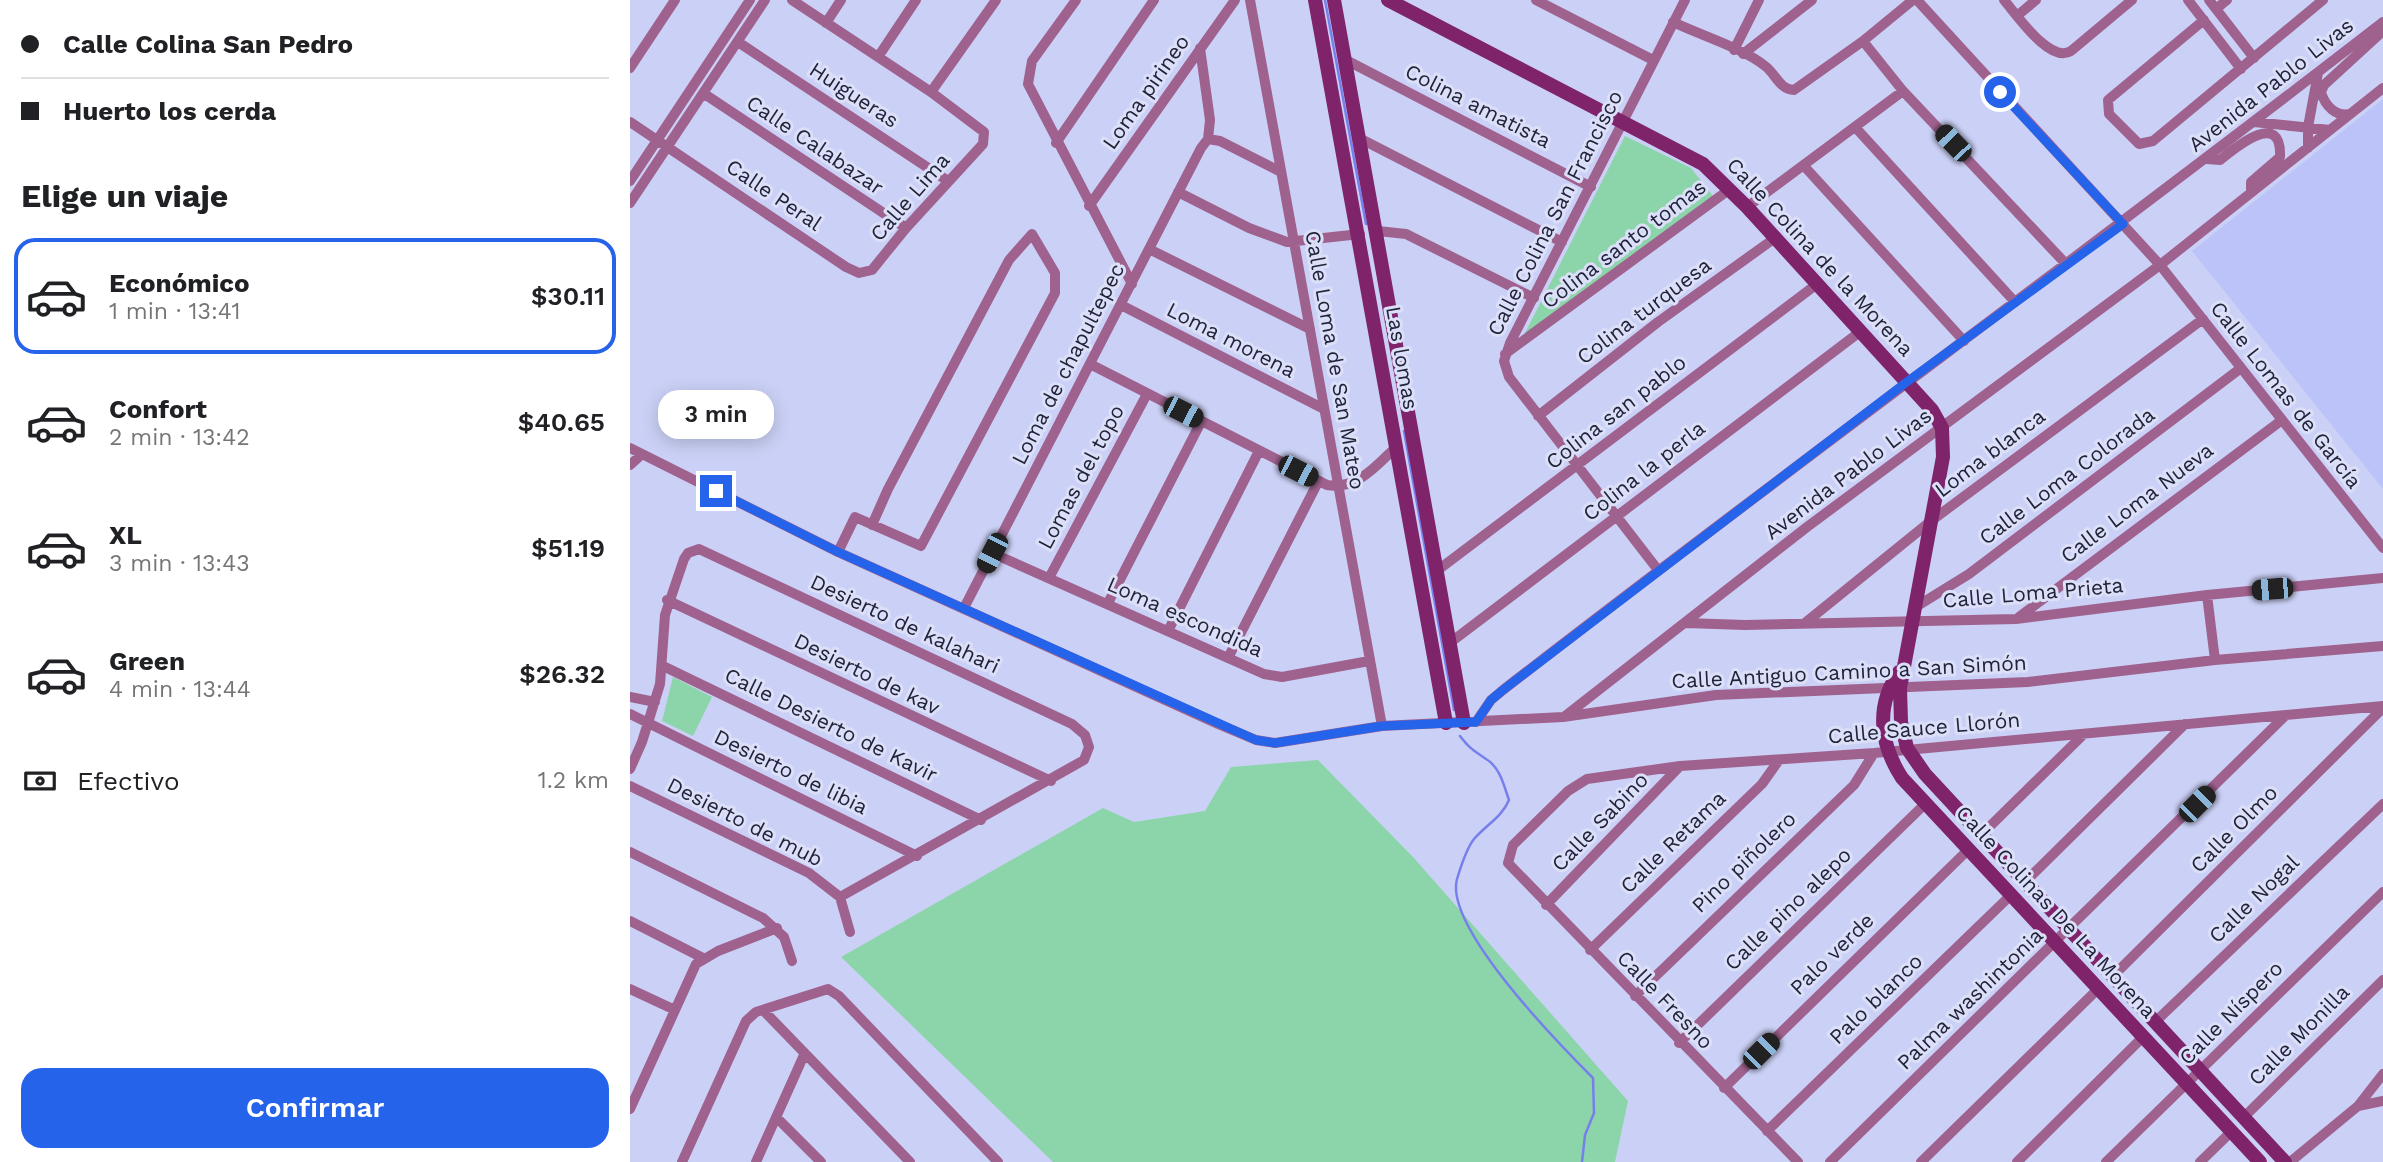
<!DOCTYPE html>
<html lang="es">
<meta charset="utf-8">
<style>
:root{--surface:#fff;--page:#f6f6f6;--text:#202124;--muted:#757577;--line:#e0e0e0;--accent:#2563eb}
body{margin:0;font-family:"Work Sans",sans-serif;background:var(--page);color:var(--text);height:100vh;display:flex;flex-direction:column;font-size:26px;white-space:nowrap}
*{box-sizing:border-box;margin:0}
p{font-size:23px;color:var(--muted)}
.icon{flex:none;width:38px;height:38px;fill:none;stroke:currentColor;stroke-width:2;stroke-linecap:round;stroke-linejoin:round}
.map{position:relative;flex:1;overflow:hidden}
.details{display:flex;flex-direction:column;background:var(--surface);width:630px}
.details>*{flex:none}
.hud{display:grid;align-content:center;height:154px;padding:0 21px;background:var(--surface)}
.end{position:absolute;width:32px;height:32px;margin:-16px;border:9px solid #2563eb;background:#fff;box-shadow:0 0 0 4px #fff}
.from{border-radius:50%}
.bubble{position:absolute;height:49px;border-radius:21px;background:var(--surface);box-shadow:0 4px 18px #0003;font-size:23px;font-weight:600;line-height:49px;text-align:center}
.car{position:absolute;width:21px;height:42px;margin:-21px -10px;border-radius:9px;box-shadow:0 0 5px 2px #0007;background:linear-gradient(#222 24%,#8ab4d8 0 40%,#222 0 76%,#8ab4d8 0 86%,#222 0)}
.hud b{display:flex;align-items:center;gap:24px;height:66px;font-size:26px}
.hud b+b{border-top:2px solid var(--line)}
.hud i{width:18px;height:18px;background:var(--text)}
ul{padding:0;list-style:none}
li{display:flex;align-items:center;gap:21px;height:116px;margin:0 14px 10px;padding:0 7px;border:4px solid transparent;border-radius:21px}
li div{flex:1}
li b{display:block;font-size:26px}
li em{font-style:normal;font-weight:600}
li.current{border-color:var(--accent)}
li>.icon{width:63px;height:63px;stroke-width:1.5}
h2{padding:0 21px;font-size:32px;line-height:84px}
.pay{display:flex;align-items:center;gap:18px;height:77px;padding:0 21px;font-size:26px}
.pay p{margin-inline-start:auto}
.action{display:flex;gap:14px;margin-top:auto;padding:14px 21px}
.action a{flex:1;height:80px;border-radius:21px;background:var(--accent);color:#fff;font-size:28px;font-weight:600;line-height:80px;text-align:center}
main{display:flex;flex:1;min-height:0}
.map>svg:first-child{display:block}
.built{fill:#bbc3f9}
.green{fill:#8cd5aa}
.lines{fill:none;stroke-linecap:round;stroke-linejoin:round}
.stream{stroke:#777feb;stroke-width:2.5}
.street{stroke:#9f628e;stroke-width:10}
.secondary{stroke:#7f236b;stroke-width:14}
.route{stroke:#2563eb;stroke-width:9}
.labels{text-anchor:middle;stroke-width:6;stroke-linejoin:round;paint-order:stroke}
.street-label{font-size:21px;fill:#202339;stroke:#dbdff8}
</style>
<main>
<section class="details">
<div class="hud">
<b><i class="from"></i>Calle Colina San Pedro</b>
<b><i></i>Huerto los cerda</b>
</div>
<h2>Elige un viaje</h2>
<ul>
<li class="current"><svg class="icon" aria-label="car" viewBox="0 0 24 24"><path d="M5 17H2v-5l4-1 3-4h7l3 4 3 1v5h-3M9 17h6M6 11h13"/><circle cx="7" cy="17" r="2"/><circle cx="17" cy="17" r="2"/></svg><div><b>Económico</b><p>1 min · 13:41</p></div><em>$30.11</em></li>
<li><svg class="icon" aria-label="car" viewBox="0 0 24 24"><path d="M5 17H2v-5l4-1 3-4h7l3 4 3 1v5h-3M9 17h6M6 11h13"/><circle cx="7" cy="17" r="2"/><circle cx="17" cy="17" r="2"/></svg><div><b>Confort</b><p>2 min · 13:42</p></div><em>$40.65</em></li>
<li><svg class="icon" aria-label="car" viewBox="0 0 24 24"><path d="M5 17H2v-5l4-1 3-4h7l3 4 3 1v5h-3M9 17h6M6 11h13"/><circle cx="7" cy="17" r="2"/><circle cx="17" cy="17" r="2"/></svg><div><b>XL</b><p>3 min · 13:43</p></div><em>$51.19</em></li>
<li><svg class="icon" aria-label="car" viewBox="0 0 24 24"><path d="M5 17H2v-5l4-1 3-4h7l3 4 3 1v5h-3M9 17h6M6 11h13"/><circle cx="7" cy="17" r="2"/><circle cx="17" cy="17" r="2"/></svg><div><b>Green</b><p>4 min · 13:44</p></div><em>$26.32</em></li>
</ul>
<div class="pay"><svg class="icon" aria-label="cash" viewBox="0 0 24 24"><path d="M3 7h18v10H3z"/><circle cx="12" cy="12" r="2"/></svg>Efectivo<p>1.2 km</p></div>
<div class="action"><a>Confirmar</a></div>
</section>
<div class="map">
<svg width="1753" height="1162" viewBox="0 0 1753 1162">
<rect width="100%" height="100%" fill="#cbd1f6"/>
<!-- built -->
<path class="built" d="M1753,99V489L1562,251Z"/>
<!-- green -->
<path class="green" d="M995,136L1061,168L1083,196L893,337Z
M43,677L82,697L63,736L32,721Z
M688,760L783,857L998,1101L985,1162H423L211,957L473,808L504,822L575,811L601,767Z"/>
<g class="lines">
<!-- stream -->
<path class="stream" d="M695,0L736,224
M774,431L824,710
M830,736C840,749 843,750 856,759C870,767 874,786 879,800C872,817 856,825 844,839C836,849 831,866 827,879C814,927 929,1044 963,1078L964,1113L955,1135L952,1162"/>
<!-- street -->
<path class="street" d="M446,0L402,61L398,84L502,284
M620,0L752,726
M906,0L1023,60
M1287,0L1530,265L1753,548
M1374,0C1387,15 1420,64 1441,51L1502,0
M1558,0L1611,69
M1579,0L1624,58
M1586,9L1597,0
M1388,15L1406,0
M1574,20L1478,100L1479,114L1509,144L1523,141L1693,0
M1043,22C1070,35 1113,48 1135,66C1145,73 1150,90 1164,90L1233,41L1283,0
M196,23L211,0
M1233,41L1273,91L1436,264
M108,42L318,181
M570,48L580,120L578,139
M1104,50L1129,0
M1113,54L1182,0
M248,57L286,0
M716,60L961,187
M0,68L45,0
M301,92L366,0
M73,93L276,228
M1720,114C1706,117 1695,106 1691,92L1694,85L1753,31
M0,122L216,267L229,273L242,270L276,228L353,144L354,132L301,92L162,0
M1624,122L1700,130
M1225,127L1385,302
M578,139L590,141L651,172
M731,139L932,242
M426,143L524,0
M1678,148V127L1688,73
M1577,159L1590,160C1605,148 1652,108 1650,157L1621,182V193
M1174,166L1334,341
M0,181L120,0
M548,192L619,228L657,242L730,234
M0,203L135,0
M459,206L605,0
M1117,207L1273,91
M748,231L776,234L904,298
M519,249L680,329
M491,305L694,409
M875,354L1100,189
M460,364L697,485C727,490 746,466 766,447
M908,416L1028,322L1145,238
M0,448L208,552L588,724L626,740L645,743L752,726L933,717L1086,695L1398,682L1585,660L1753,646
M0,465L12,454
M208,552L225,517L291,546L425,293V273L402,234L379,260L258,489L242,525
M362,553L634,674L652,677L739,661
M808,570L1187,284
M1028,570L879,377L874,361L880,343L1055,0
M419,578L517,394
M1577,595L1585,660
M37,600L421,781
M478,603L571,422
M334,608L571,148L578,139
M1284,608L1339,574L1611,368
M1389,617L1652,420
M1056,623L1115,625L1386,619L1577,595L1753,578
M1175,623L1301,521L1573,319
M538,631L629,451
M821,642L1231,331
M598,658L688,482
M33,666L351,820
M0,697L25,702
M0,714L287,856
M934,717L1177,527L1530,265L1753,88
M846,722L861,700L873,690C1164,464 1462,248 1753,22
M0,769L12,742L30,684L35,615L54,559L58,553L69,549L442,724L455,735L459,747L454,760L210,897
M0,786L179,873L210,897L220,932
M1352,834L1454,734
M0,852L133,918L154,937L162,961
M1395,882L1555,724
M916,905L1050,766
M0,921L73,958
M960,950L1132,784L1149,760
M1482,977L1753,708
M0,989L45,1010
M1005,996L1224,785L1244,753
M133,1010L280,1162
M1524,1023L1753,804
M1049,1043L1296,803
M1094,1088L1339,849
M1728,1106L1753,1074
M0,1109L66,964L88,951L147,928
M146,1117L191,1162
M1613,1118L1753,980
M1137,1131L1382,894
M52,1162L116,1021L126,1012L198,989L209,996L368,1162
M126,1162L174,1055
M1168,1162L878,863L883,845L938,791L957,779L1050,766L1244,753L1753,706
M1200,1162L1656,715
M1291,1162L1469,988
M1387,1162L1513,1037
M1476,1162L1753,892
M1570,1162L1601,1132
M1660,1162L1728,1106L1753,1101"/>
<!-- secondary -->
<path class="secondary" d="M685,0L816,723
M704,0L834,723
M758,0L1073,164L1117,207L1302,410L1312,428L1313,457L1270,688L1271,722L1277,748L1295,774L1655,1162
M1269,672C1245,706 1250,744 1272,778L1630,1162"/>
</g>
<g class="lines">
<!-- route -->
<path class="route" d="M86,491L208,552L626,740L645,743L752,726L846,722L861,700L873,690L1278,381L1493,224L1370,92"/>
</g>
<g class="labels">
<!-- street labels -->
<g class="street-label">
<text transform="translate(1641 85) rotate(-38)" y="7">Avenida Pablo Livas</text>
<text transform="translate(516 92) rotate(-55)" y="7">Loma pirineo</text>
<text transform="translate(224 95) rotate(33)" y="7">Huigueras</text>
<text transform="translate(848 106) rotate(27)" y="7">Colina amatista</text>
<text transform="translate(185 145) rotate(34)" y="7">Calle Calabazar</text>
<text transform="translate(144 195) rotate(34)" y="7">Calle Peral</text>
<text transform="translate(280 197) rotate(-49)" y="7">Calle Lima</text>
<text transform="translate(925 213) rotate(-63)" y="7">Calle Colina San Francisco</text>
<text transform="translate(994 244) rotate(-37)" y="7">Colina santo tomas</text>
<text transform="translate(1190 257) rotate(47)" y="7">Calle Colina de la Morena</text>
<text transform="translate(1014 311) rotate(-37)" y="7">Colina turquesa</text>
<text transform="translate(601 340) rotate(27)" y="7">Loma morena</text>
<text transform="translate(772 358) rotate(80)" y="7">Las lomas</text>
<text transform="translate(705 360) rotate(80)" y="7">Calle Loma de San Mateo</text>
<text transform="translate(438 364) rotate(-63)" y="7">Loma de chapultepec</text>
<text transform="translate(1656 395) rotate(52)" y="7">Calle Lomas de García</text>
<text transform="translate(986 412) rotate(-38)" y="7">Colina san pablo</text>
<text transform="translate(1360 453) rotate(-37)" y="7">Loma blanca</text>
<text transform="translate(1014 471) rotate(-38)" y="7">Colina la perla</text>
<text transform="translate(1218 474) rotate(-37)" y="7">Avenida Pablo Livas</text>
<text transform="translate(1437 476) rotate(-37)" y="7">Calle Loma Colorada</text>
<text transform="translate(451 477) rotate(-62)" y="7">Lomas del topo</text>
<text transform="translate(1507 503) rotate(-37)" y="7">Calle Loma Nueva</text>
<text transform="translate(1403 593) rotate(-5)" y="7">Calle Loma Prieta</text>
<text transform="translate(555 617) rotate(24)" y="7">Loma escondida</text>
<text transform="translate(275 624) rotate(25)" y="7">Desierto de kalahari</text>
<text transform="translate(1219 672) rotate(-3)" y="7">Calle Antiguo Camino a San Simón</text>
<text transform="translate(237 674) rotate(26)" y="7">Desierto de kav</text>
<text transform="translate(201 725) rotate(26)" y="7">Calle Desierto de Kavir</text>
<text transform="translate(1294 728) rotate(-5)" y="7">Calle Sauce Llorón</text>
<text transform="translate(161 772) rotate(26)" y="7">Desierto de libia</text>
<text transform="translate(115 822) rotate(27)" y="7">Desierto de mub</text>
<text transform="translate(970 822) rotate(-46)" y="7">Calle Sabino</text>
<text transform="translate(1604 829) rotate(-45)" y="7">Calle Olmo</text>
<text transform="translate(1043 842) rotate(-44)" y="7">Calle Retama</text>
<text transform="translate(1114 862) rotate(-44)" y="7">Pino piñolero</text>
<text transform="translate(1624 899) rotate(-44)" y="7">Calle Nogal</text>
<text transform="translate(1158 909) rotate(-44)" y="7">Calle pino alepo</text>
<text transform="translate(1426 912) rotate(47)" y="7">Calle Colinas De La Morena</text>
<text transform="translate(1202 954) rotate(-44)" y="7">Palo verde</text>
<text transform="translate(1246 999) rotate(-44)" y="7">Palo blanco</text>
<text transform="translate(1340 999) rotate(-44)" y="7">Palma washintonia</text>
<text transform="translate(1035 1000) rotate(46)" y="7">Calle Fresno</text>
<text transform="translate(1601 1013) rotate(-45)" y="7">Calle Níspero</text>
<text transform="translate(1669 1035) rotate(-45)" y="7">Calle Monilla</text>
</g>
</g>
</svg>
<i class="end from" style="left:1370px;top:92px"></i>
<i class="end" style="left:86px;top:491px"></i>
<div class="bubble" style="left:28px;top:390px;width:116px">3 min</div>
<i class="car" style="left:1323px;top:143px;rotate:316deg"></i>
<i class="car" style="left:553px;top:412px;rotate:117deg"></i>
<i class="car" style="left:668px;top:471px;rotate:117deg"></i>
<i class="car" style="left:362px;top:553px;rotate:207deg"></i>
<i class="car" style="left:1642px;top:589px;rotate:265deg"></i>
<i class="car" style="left:1567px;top:804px;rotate:45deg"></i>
<i class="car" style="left:1131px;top:1051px;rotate:45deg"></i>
</div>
</main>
